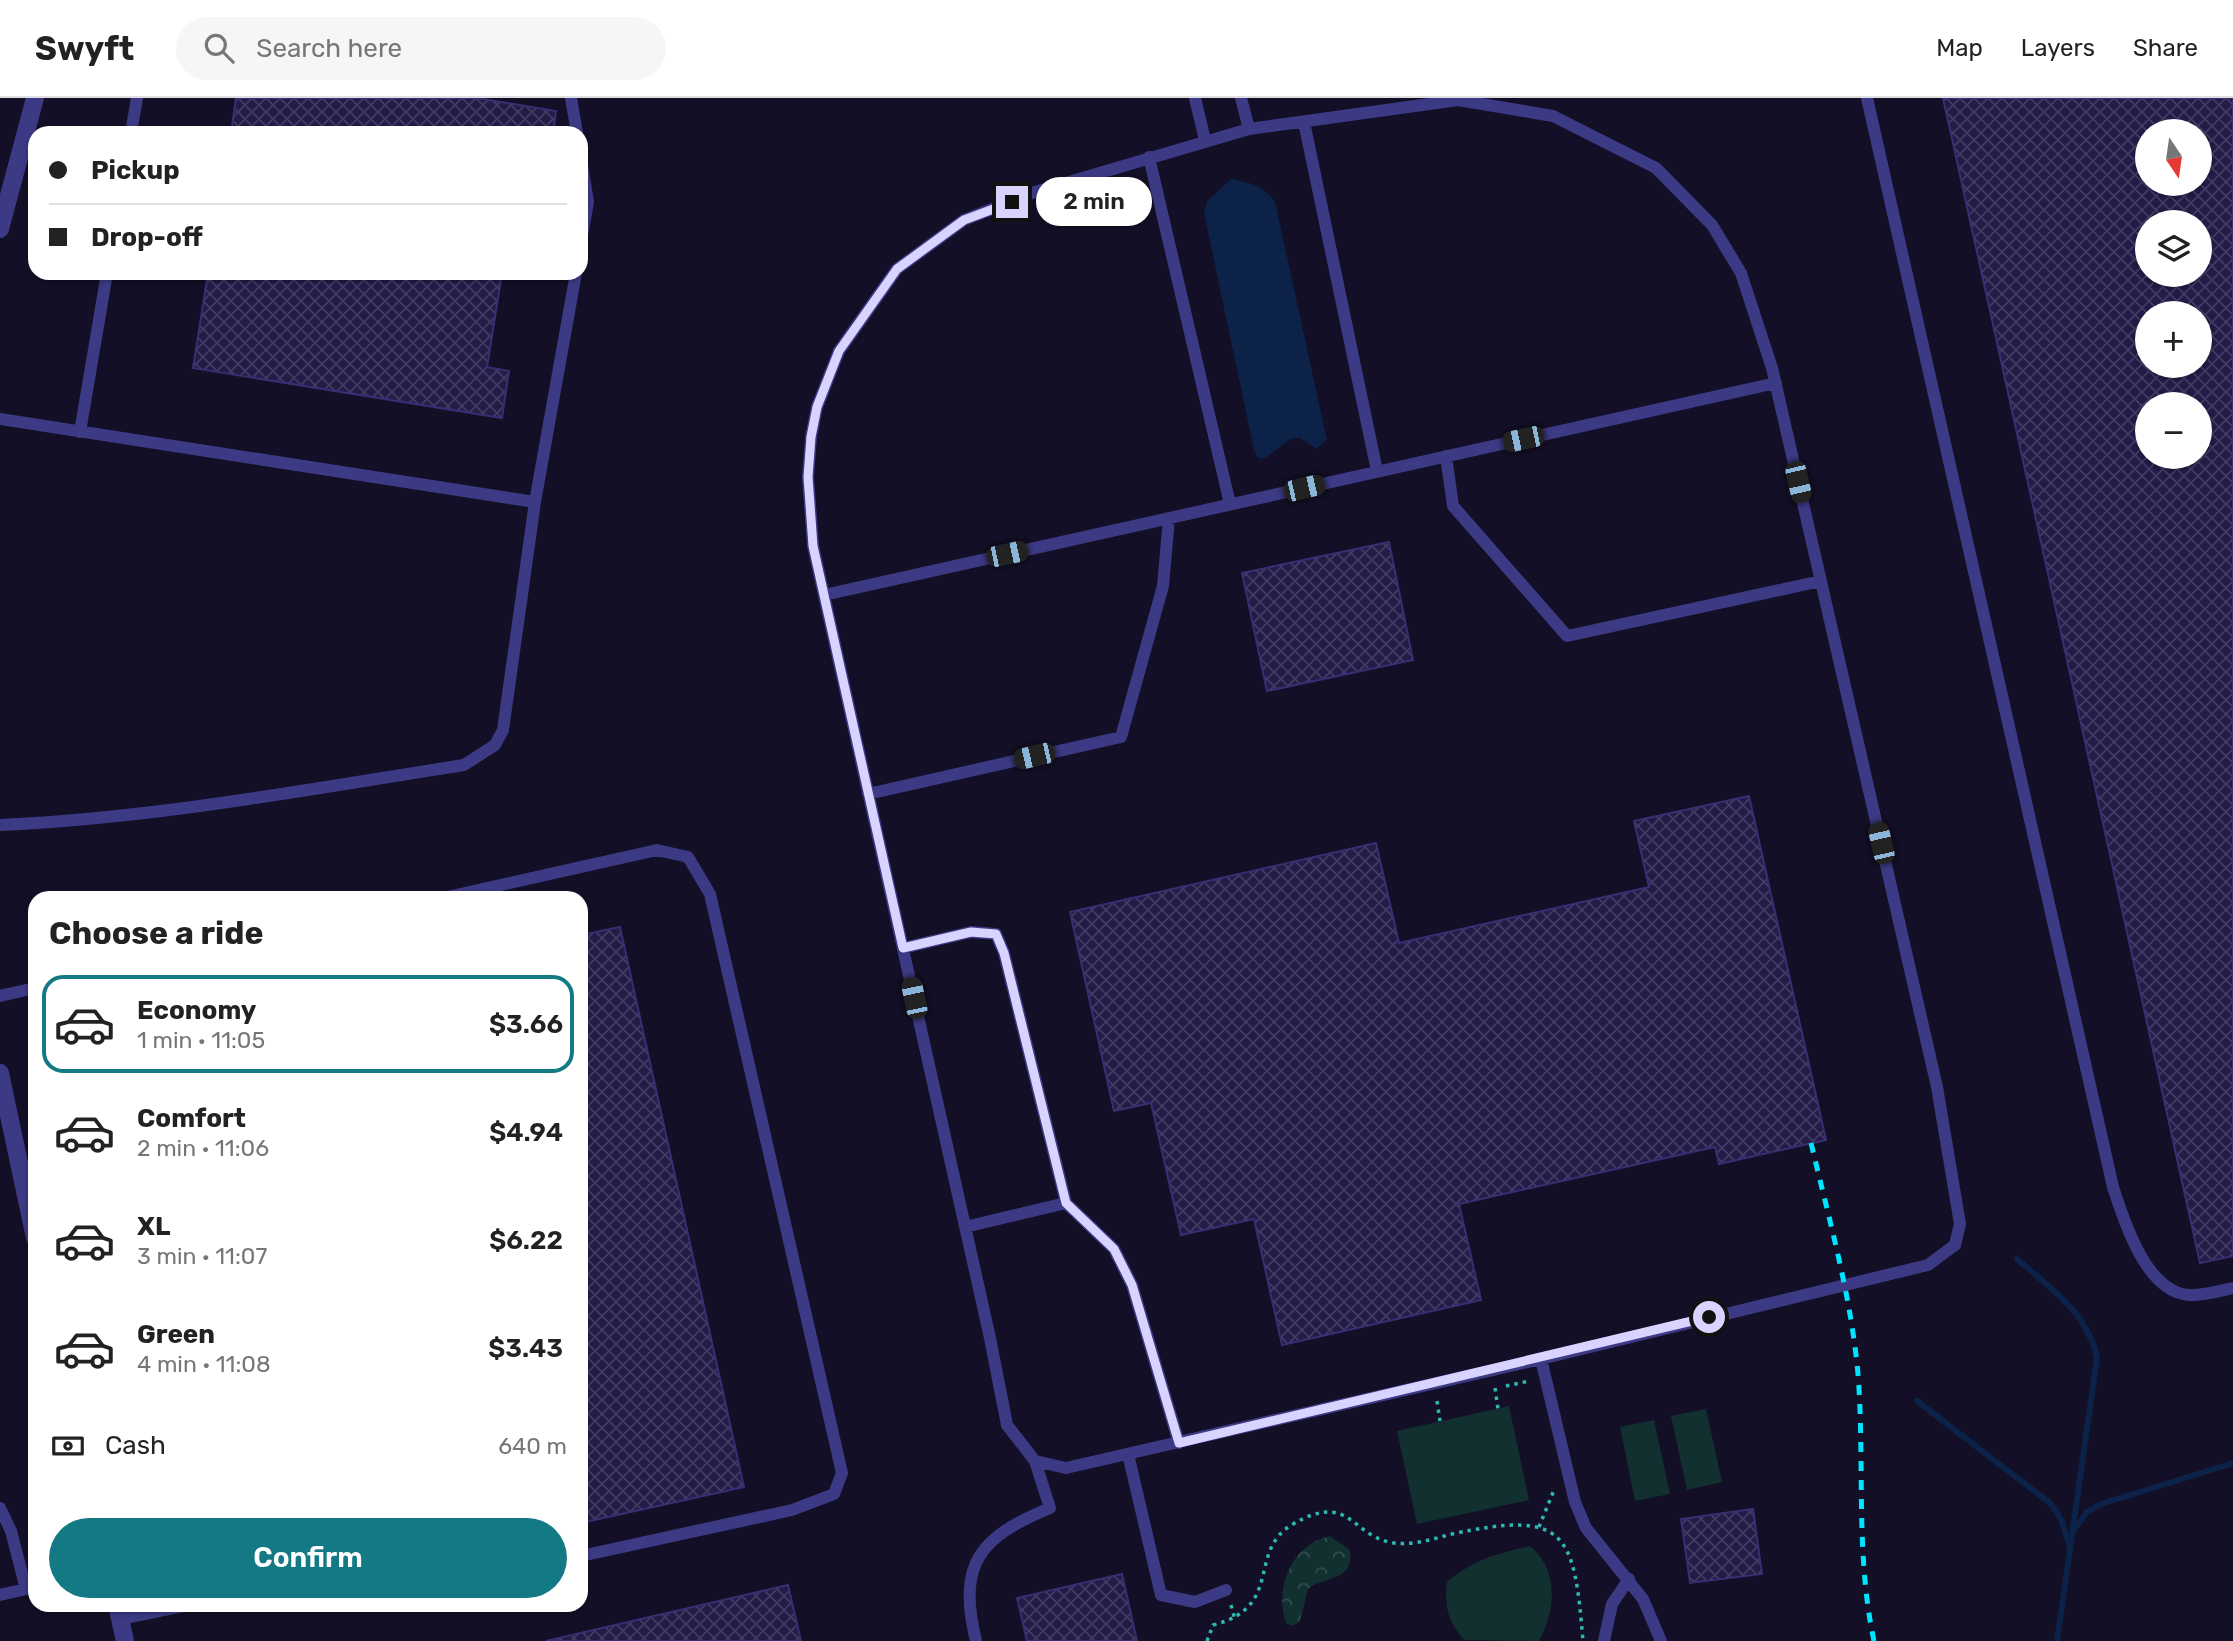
<!DOCTYPE html>
<meta charset="utf-8">
<style>
:root{--surface:#fff;--page:#f6f6f6;--text:#222;--muted:#767676;--line:#e0e0e0;--accent:#137a85}
body{margin:0;font-family:Rubik,sans-serif;background:var(--page);color:var(--text);height:100vh;display:flex;flex-direction:column;font-size:26px;white-space:nowrap}
*{box-sizing:border-box;margin:0}
p{font-size:23px;color:var(--muted)}
.icon{flex:none;width:38px;height:38px;fill:none;stroke:currentColor;stroke-width:2;stroke-linecap:round;stroke-linejoin:round}
.map{position:relative;flex:1;overflow:hidden}
.drawer{position:absolute;left:28px;top:793px;width:560px;height:721px;display:flex;flex-direction:column;background:var(--surface);border-radius:21px;box-shadow:0 2px 5px #0004}
.drawer>*{flex:none}
.guide{position:absolute;left:28px;top:28px;width:560px;height:154px;border-radius:21px;box-shadow:0 2px 5px #0004;display:grid;align-content:center;height:154px;padding:0 21px;background:var(--surface)}
.needle{width:46px;rotate:167deg}
.buttons{position:absolute;left:2135px;top:21px;display:grid;gap:14px}
.buttons a{display:grid;place-items:center;width:77px;height:77px;border-radius:50%;background:var(--surface);box-shadow:0 2px 5px #0004;font-size:35px}
.end{position:absolute;width:32px;height:32px;margin:-16px;border:9px solid #d9d4ff;background:#111;box-shadow:0 0 0 4px #111}
.from{border-radius:50%}
.bubble{position:absolute;height:49px;border-radius:24px;background:var(--surface);box-shadow:0 2px 5px #0004;font-size:23px;font-weight:600;line-height:49px;text-align:center}
.car{position:absolute;width:21px;height:42px;margin:-21px -10px;border-radius:9px;box-shadow:0 0 5px 2px #0007;background:linear-gradient(#222 24%,#8ab4d8 0 40%,#222 0 76%,#8ab4d8 0 86%,#222 0)}
.guide b{display:flex;align-items:center;gap:24px;height:66px;font-size:26px}
.guide b+b{border-top:2px solid var(--line)}
.guide i{width:18px;height:18px;background:var(--text)}
ul{padding:0;list-style:none}
li{display:flex;align-items:center;gap:21px;height:98px;margin:0 14px 10px;padding:0 7px;border:4px solid transparent;border-radius:21px}
li div{flex:1}
li b{display:block;font-size:26px}
li em{font-style:normal;font-weight:600}
li.on{border-color:var(--accent)}
li>.icon{width:63px;height:63px;stroke-width:1.5}
h2{padding:0 21px;font-size:32px;line-height:84px}
.pay{display:flex;align-items:center;gap:18px;height:77px;padding:0 21px;font-size:26px}
.pay p{margin-inline-start:auto}
.action{display:flex;gap:14px;margin-top:auto;padding:14px 21px}
.action a{flex:1;height:80px;border-radius:42px;background:var(--accent);color:#fff;font-size:28px;font-weight:600;line-height:80px;text-align:center}
header{display:flex;align-items:center;gap:42px;box-sizing:border-box;height:98px;padding:0 35px;background:var(--surface);border-bottom:2px solid var(--line)}
header strong{font-size:33px}
nav{display:flex;gap:38px;margin-inline-start:auto;font-size:24px}
.search{width:490px;height:63px;background:var(--page);display:flex;align-items:center;gap:18px;box-sizing:border-box;padding:0 24px;border-radius:38px;color:var(--muted);font-size:26px}
.map>svg:first-child{display:block}
.park{fill:url(#park-crowns)}
.pitch{fill:#12302f}
.water{fill:#0c2248}
.lines{fill:none;stroke-linecap:round;stroke-linejoin:round}
.stream{stroke:#0c2248;stroke-width:6}
.building{fill:url(#building-cross-hatch);stroke:#3b2d73;stroke-width:2;fill-rule:evenodd}
.path{stroke:#2fb8b0;stroke-width:3.5;stroke-dasharray:3.5 5;stroke-linecap:butt}
.service{stroke:#3d3a85;stroke-width:12}
.minor{stroke:#3d3a85;stroke-width:18}
.rail{stroke:#00e5ff;stroke-width:5;stroke-dasharray:10 9;stroke-linecap:butt}
.route{stroke:#d9d4ff;stroke-width:9}
</style>
<header>
<strong>Swyft</strong>
<div class="search"><svg class="icon" aria-label="search" viewBox="0 0 24 24"><circle cx="10" cy="10" r="6"/><path d="M15 15l6 6"/></svg>Search here</div>
<nav><a>Map</a><a>Layers</a><a>Share</a></nav>
</header>
<div class="map">
<svg width="2233" height="1543" viewBox="0 0 2233 1543">
<defs>
<pattern id="park-crowns" width="20" height="18" patternUnits="userSpaceOnUse" patternTransform="scale(1.75)"><rect width="20" height="18" fill="#12302f"/><path d="M2 6a3 3 0 1 1 6 0M12 15a3 3 0 1 1 6 0" fill="none" stroke="#344d4e"/></pattern>
<pattern id="building-cross-hatch" width="8" height="8" patternUnits="userSpaceOnUse" patternTransform="scale(1.75)"><rect width="8" height="8" fill="#241b47"/><path d="M0 0l8 8M0 8l8-8" fill="none" stroke="#433b63"/></pattern>
</defs>
<rect width="100%" height="100%" fill="#130f26"/>
<!-- park -->
<path class="park" d="M1330,1438L1350,1452C1354,1484 1326,1477 1308,1491L1300,1523L1293,1528L1286,1525C1274,1489 1292,1446 1330,1438Z"/>
<!-- pitch -->
<path class="pitch" d="M1509,1308L1529,1402L1417,1426L1397,1333Z
M1706,1311L1722,1384L1687,1392L1671,1318Z
M1654,1322L1670,1396L1635,1403L1620,1329Z
M1530,1448C1559,1472 1556,1512 1539,1543L1464,1542C1448,1523 1444,1509 1447,1484C1472,1462 1498,1455 1530,1448Z"/>
<!-- water -->
<path class="water" d="M1231,81C1251,85 1263,87 1275,104L1327,342L1316,351L1300,340L1290,341L1266,360H1258L1254,352L1204,115L1207,103Z"/>
<g class="lines">
<!-- stream -->
<path class="stream" d="M2017,1161C2050,1190 2088,1215 2097,1260L2057,1543
M1917,1303L2050,1405L2061,1421L2069,1445
M2074,1432L2087,1414L2101,1406L2233,1365"/>
</g>
<!-- building -->
<path class="building" d="M236,0H477L556,13L553,35H231Z
M1943,0H2233V1158L2200,1165ZM2147,33H2200V86H2147ZM2147,124H2200V177H2147ZM2147,215H2200V268H2147ZM2147,306H2200V359H2147Z
M208,175H502L487,269L509,273L502,320L193,270Z
M1389,444L1413,562L1267,593L1242,475Z
M1749,698L1826,1042L1719,1066L1715,1049L1459,1106L1481,1202L1282,1247L1254,1121L1181,1137L1151,1005L1114,1013L1070,814L1376,745L1399,845L1649,789L1634,723Z
M620,829L744,1389L581,1425V837Z
M1753,1411L1762,1476L1690,1485L1681,1421Z
M1122,1476L1137,1543H1027L1017,1500Z
M788,1487L801,1543H546Z"/>
<g class="lines">
<!-- path -->
<path class="path" d="M1506,1288L1529,1283
M1495,1290L1498,1311
M1437,1303L1440,1323
M1539,1429L1554,1392
M1231,1507L1235,1522
M1207,1543L1213,1527C1285,1509 1246,1453 1293,1426C1349,1394 1350,1435 1389,1444C1410,1449 1432,1441 1452,1436C1568,1411 1574,1436 1583,1543"/>
<!-- service -->
<path class="service" d="M571,0L577,35
M1195,0L1205,42
M1241,0L1249,31
M1867,0L2113,1089C2124,1123 2146,1194 2189,1197C2203,1198 2219,1193 2233,1190
M1458,2L1553,18L1656,70L1712,127L1741,175L1772,270L1937,989L1960,1126L1955,1147L1928,1167L1549,1259L1066,1370L1035,1363L1007,1327L990,1240L813,448L808,379L811,339L817,309L839,253L897,171L964,122L1035,94L1249,31Z
M1304,24L1377,373
M131,35L137,0
M1149,59L1230,406
M581,60L588,104L581,144
M0,321L535,404L576,175
M80,334L107,175
M1446,358L1453,408L1567,538L1821,483
M824,497L1776,285
M868,696L1121,639L1163,488L1169,420
M0,727C156,720 310,691 464,667L495,647L503,632L535,404
M443,800L657,752L688,759L710,796L842,1375L834,1396L792,1412L581,1458
M903,850L971,834L996,836L1004,855L1066,1105L1114,1151L1132,1187L1179,1345
M0,898L35,890
M965,1129L1066,1105
M1541,1261L1575,1404L1586,1430L1643,1501L1661,1543
M1128,1356L1161,1497L1195,1504L1226,1492
M0,1410L11,1433L26,1491
M0,1497L35,1489
M300,1507H357
M120,1521L188,1507
M976,1543C957,1465 980,1439 1050,1410L1035,1363
M1604,1543L1612,1506L1629,1481"/>
<!-- minor -->
<path class="minor" d="M0,131L35,0
M0,975L35,1140
M117,1507L125,1543"/>
<!-- rail -->
<path class="rail" d="M1811,1045C1829,1121 1851,1198 1858,1276C1865,1365 1855,1455 1874,1543"/>
</g>
<g class="lines">
<!-- route -->
<path class="route" d="M1012,104L964,122L897,171L839,253L817,309L811,339L808,379L813,448L903,850L971,834L996,836L1004,855L1066,1105L1114,1151L1132,1187L1179,1345L1709,1219"/>
</g>
</svg>
<div class="buttons">
<a><svg class="needle" viewBox="-14 -14 28 28"><path d="M0-13l5 13h-10z" fill="#e53935"/><path d="M0 13l5-13h-10z" fill="#767676"/></svg></a>
<a><svg class="icon" aria-label="layers" viewBox="0 0 24 24"><path d="M12 4l9 5-9 5-9-5zM3 14l9 5 9-5"/></svg></a>
<a>+</a>
<a>−</a>
</div>
<i class="end from" style="left:1709px;top:1219px"></i>
<i class="end" style="left:1012px;top:104px"></i>
<div class="bubble" style="left:1036px;top:79px;width:116px">2 min</div>
<i class="car" style="left:1523px;top:341px;rotate:258deg"></i>
<i class="car" style="left:1798px;top:384px;rotate:167deg"></i>
<i class="car" style="left:1304px;top:390px;rotate:77deg"></i>
<i class="car" style="left:1007px;top:456px;rotate:78deg"></i>
<i class="car" style="left:1034px;top:658px;rotate:257deg"></i>
<i class="car" style="left:1881px;top:745px;rotate:347deg"></i>
<i class="car" style="left:914px;top:900px;rotate:348deg"></i>
<div class="guide">
<b><i class="from"></i>Pickup</b>
<b><i></i>Drop-off</b>
</div>
<section class="drawer">
<h2>Choose a ride</h2>
<ul>
<li class="on"><svg class="icon" aria-label="car" viewBox="0 0 24 24"><path d="M5 17H2v-5l4-1 3-4h7l3 4 3 1v5h-3M9 17h6M6 11h13"/><circle cx="7" cy="17" r="2"/><circle cx="17" cy="17" r="2"/></svg><div><b>Economy</b><p>1 min · 11:05</p></div><em>$3.66</em></li>
<li><svg class="icon" aria-label="car" viewBox="0 0 24 24"><path d="M5 17H2v-5l4-1 3-4h7l3 4 3 1v5h-3M9 17h6M6 11h13"/><circle cx="7" cy="17" r="2"/><circle cx="17" cy="17" r="2"/></svg><div><b>Comfort</b><p>2 min · 11:06</p></div><em>$4.94</em></li>
<li><svg class="icon" aria-label="car" viewBox="0 0 24 24"><path d="M5 17H2v-5l4-1 3-4h7l3 4 3 1v5h-3M9 17h6M6 11h13"/><circle cx="7" cy="17" r="2"/><circle cx="17" cy="17" r="2"/></svg><div><b>XL</b><p>3 min · 11:07</p></div><em>$6.22</em></li>
<li><svg class="icon" aria-label="car" viewBox="0 0 24 24"><path d="M5 17H2v-5l4-1 3-4h7l3 4 3 1v5h-3M9 17h6M6 11h13"/><circle cx="7" cy="17" r="2"/><circle cx="17" cy="17" r="2"/></svg><div><b>Green</b><p>4 min · 11:08</p></div><em>$3.43</em></li>
</ul>
<div class="pay"><svg class="icon" aria-label="cash" viewBox="0 0 24 24"><path d="M3 7h18v10H3z"/><circle cx="12" cy="12" r="2"/></svg>Cash<p>640 m</p></div>
<div class="action"><a>Confirm</a></div>
</section>
</div>
